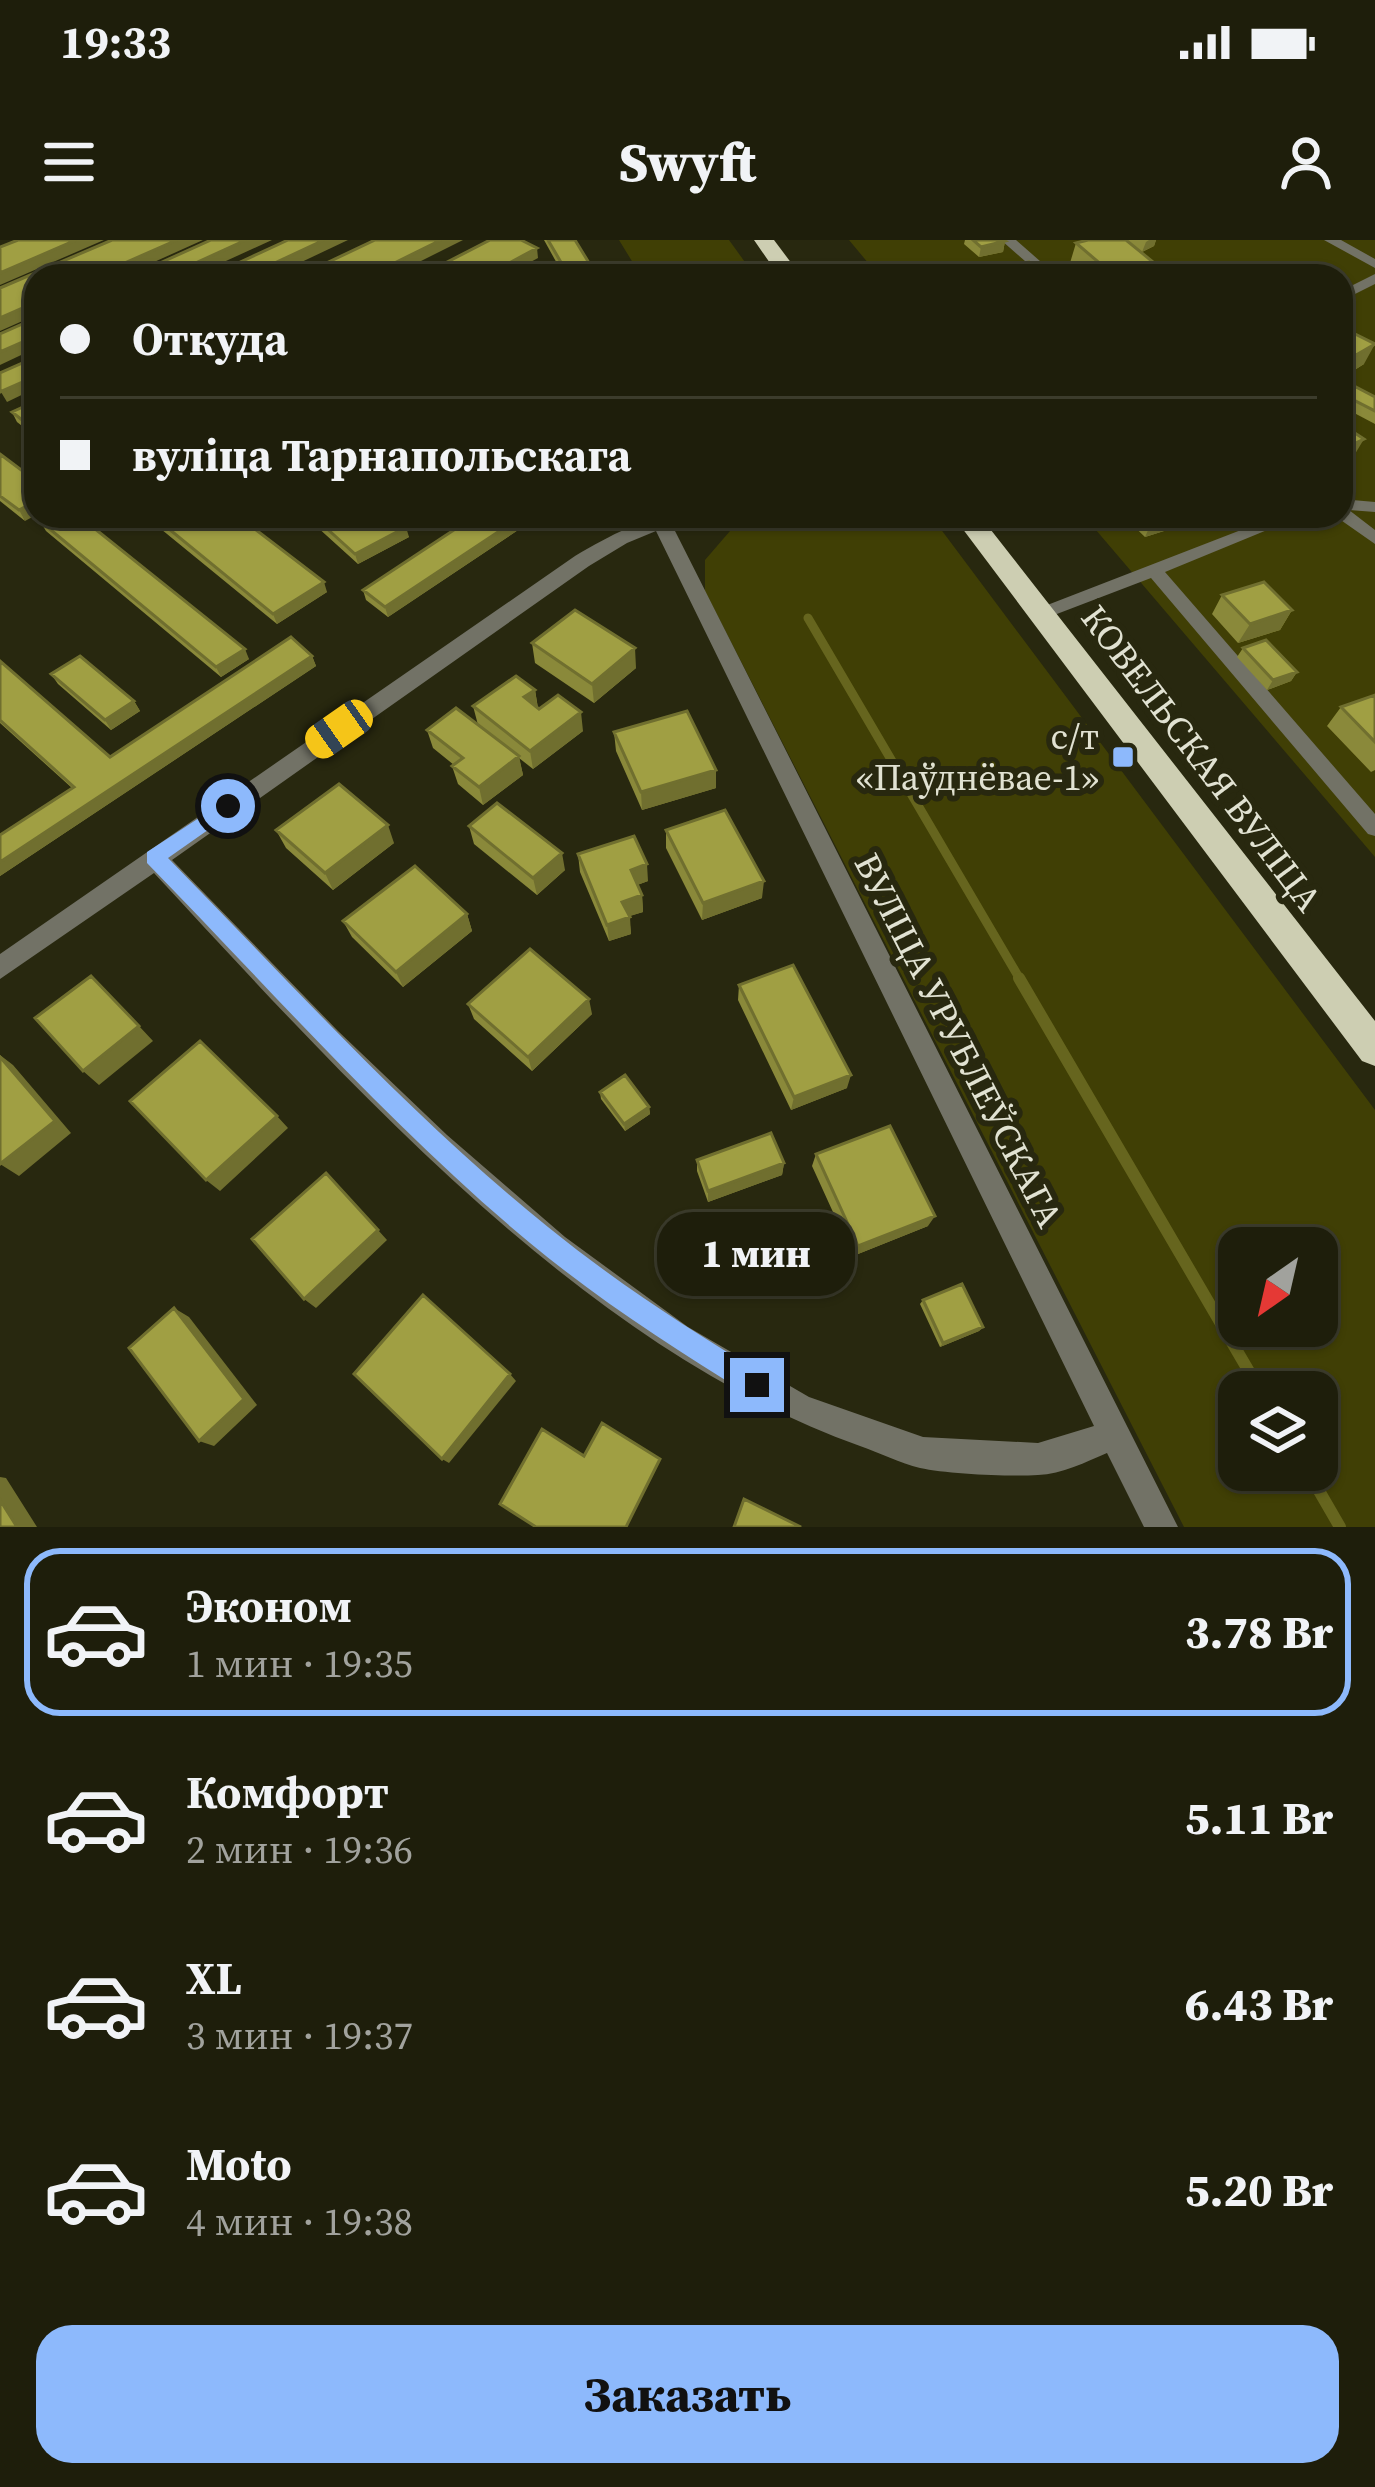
<!DOCTYPE html>
<html lang="ru">
<meta charset="utf-8">
<style>
:root{--surface:#1e1e0b;--page:#2b2b19;--text:#f1f3f6;--muted:#a1a29d;--line:#3c3c2c;--accent:#8db9fc}
body{margin:0;font-family:"Source Serif 4",serif;background:var(--page);color:var(--text);height:100vh;display:flex;flex-direction:column;font-size:45px;white-space:nowrap}
*{box-sizing:border-box;margin:0}
p{font-size:39px;color:var(--muted)}
.icon{flex:none;width:66px;height:66px;fill:none;stroke:currentColor;stroke-width:2;stroke-linecap:round;stroke-linejoin:round}
.map{position:relative;height:1287px;overflow:hidden}
.details{display:flex;flex-direction:column;background:var(--surface);flex:1}
.details>*{flex:none}
.guide{position:absolute;left:24px;top:24px;width:1329px;height:264px;border-radius:36px;box-shadow:0 3px 9px #0004,0 0 0 3px var(--line);display:grid;align-content:center;height:264px;padding:0 36px;background:var(--surface)}
.needle{width:78px;rotate:214deg}
.buttons{position:absolute;left:1218px;top:987px;display:grid;gap:24px}
.buttons a{display:grid;place-items:center;width:120px;height:120px;border-radius:24px;background:var(--surface);box-shadow:0 3px 9px #0004,0 0 0 3px var(--line);font-size:60px}
.end{position:absolute;width:54px;height:54px;margin:-27px;border:15px solid #8db9fc;background:#111;box-shadow:0 0 0 6px #111}
.from{border-radius:50%}
.bubble{position:absolute;height:84px;border-radius:36px;background:var(--surface);box-shadow:0 3px 9px #0004,0 0 0 3px var(--line);font-size:39px;font-weight:800;line-height:84px;text-align:center}
.car{position:absolute;width:36px;height:72px;margin:-36px -18px;border-radius:15px;box-shadow:0 0 9px 3px #0007;background:linear-gradient(#f5c518 24%,#345 0 40%,#f5c518 0 76%,#345 0 86%,#f5c518 0)}
.guide b{display:flex;align-items:center;gap:42px;height:114px;font-size:45px}
.guide b+b{border-top:3px solid var(--line)}
.guide i{width:30px;height:30px;background:var(--text)}
ul{padding:21px 0 0;list-style:none}
li{display:flex;align-items:center;gap:36px;height:168px;margin:0 24px 18px;padding:0 12px;border:6px solid transparent;border-radius:36px}
li div{flex:1}
li b{display:block;font-size:45px}
li em{font-style:normal;font-weight:800}
li.selected{border-color:var(--accent)}
li>.icon{width:108px;height:108px;stroke-width:1.5}
.button{display:flex;gap:24px;margin-top:auto;padding:24px 36px}
.button a{flex:1;height:138px;border-radius:36px;background:var(--accent);color:#111;font-size:48px;font-weight:800;line-height:138px;text-align:center}
.status{display:flex;justify-content:space-between;align-items:center;height:84px;padding:0 60px;background:var(--surface);direction:ltr}
.status svg{height:33px;fill:currentColor}
header{display:flex;justify-content:space-between;align-items:center;height:156px;padding:0 36px;background:var(--surface);font-size:54px;font-weight:800}
.map>svg:first-child{display:block}
.green{fill:#403f05;fill-rule:evenodd}
.lines{fill:none;stroke-linecap:round;stroke-linejoin:round}
.stream-far1{stroke:#66651e;stroke-width:9}
.stream{stroke:#66651e;stroke-width:12}
.service{fill:#727266;fill-rule:evenodd}
.minor{fill:#727266;fill-rule:evenodd}
.trunk{fill:#cdceb2;fill-rule:evenodd}
.wall{fill:#8a893a}
.shaded-wall{fill:#706f2f}
.building{fill:#a09f43;stroke:#706f2f;stroke-width:3}
.route{fill:#8db9fc}
.poi-dot{fill:#8db9fc;stroke:#28280f;stroke-width:4.5}
.labels{text-anchor:middle;stroke-width:12;stroke-linejoin:round;paint-order:stroke}
.poi-label{font-size:36px;fill:#e1e2d2;stroke:#28280f;text-anchor:end}
.street-label{font-size:36px;fill:#e1e2d2;stroke:#28280f}
</style>
<div class="status"><b>19:33</b><svg viewBox="0 0 49 12"><path d="M0 12V9h3v3zM5 12V6h3v6zM10 12V3h3v9zM15 12V0h3v12zM26 1h20v11H26zM47 4h2v5h-2z"/></svg></div>
<header><svg class="icon" aria-label="menu" viewBox="0 0 24 24"><path d="M4 6h16M4 12h16M4 18h16"/></svg>Swyft<svg class="icon" aria-label="person" viewBox="0 0 24 24"><circle cx="12" cy="8" r="4"/><path d="M4 21q1-7 8-7t8 7"/></svg></header>
<div class="map">
<svg width="1375" height="1287" viewBox="0 0 1375 1287">
<rect width="100%" height="100%" fill="#28280f"/>
<!-- green -->
<path class="green" d="M619,0H729L755,36H641Z
M849,0H1375V617L1084,276H1341V36H879Z
M751,276H930L934,280L1375,870V1287H1184L705,351V320L730,291ZM1239,1008H1317V1086H1239ZM1239,1152H1317V1230H1239Z"/>
<g class="lines">
<!-- stream-far1 -->
<path class="stream-far1" d="M808,378L1021,741"/>
<!-- stream -->
<path class="stream" d="M1019,738L1261,1152
M1307,1230L1340,1287"/>
<!-- service -->
<path class="service" d="M1001,0H1016L1057,36H1042Z
M1324,0H1341L1375,19V28Z
M1375,34V44L1341,61V51Z
M1341,259L1375,262V272L1349,270L1375,290V304L1335,276H1341Z
M1277,276H1301L1165,332L1375,574V596L1368,594L1151,338L1049,377H1037L1034,373L1037,369Z"/>
<!-- minor -->
<path class="minor" d="M686,276L672,285L1178,1287H1144L1107,1213C1086,1222 1062,1234 1038,1235C1010,1237 947,1234 920,1228C900,1223 880,1213 860,1206C584,1108 350,844 154,633L0,739V714L575,316C611,295 644,276 686,276ZM656,291L1094,1186L1038,1203L923,1197L809,1157L688,1087L565,997L447,895L338,791L172,620L589,326L627,303Z"/>
<!-- trunk -->
<path class="trunk" d="M754,0H774L801,36H779Z
M953,276H980L1375,781V826L1362,821Z"/>
</g>
<!-- wall -->
<path class="wall" d="M544,0H575L597,36H564Z
M965,0H1003L1005,1L1003,12L979,17L964,4Z
M1088,0H1156L1154,6L1142,12L1148,36H1085L1070,23L1076,3Z
M1014,25L1040,36H1012Z
M1341,87L1364,124L1345,136L1341,134Z
M1344,155L1375,157V184L1341,166Z
M36,161V197L17,182L12,172Z
M0,214L25,281L0,261Z
M145,276H238L327,352L277,384Z
M305,276H393L409,297L358,324Z
M475,276H539L388,377L366,360L363,350Z
M1123,276H1203L1202,279L1145,297Z
M40,281L249,419L221,437L46,291Z
M1222,355L1292,370L1280,390L1238,403L1212,374Z
M532,403L636,428L594,463L535,423Z
M1243,408L1297,432L1291,441L1267,450L1237,417Z
M312,416L316,426L0,636V595L72,548L0,483V421L110,517Z
M51,434L134,461L140,471L111,490L58,444Z
M535,450L538,468L583,491L533,529L519,518L523,535L483,565L458,544L452,526L454,525L433,508L427,490L478,485L473,466Z
M1375,455V530L1371,532L1327,486L1341,467Z
M614,492L716,530V548L642,570L616,511Z
M469,586L565,630L537,655L474,604Z
M276,590L394,603L333,650L286,608Z
M666,590L762,658L702,680L666,608Z
M578,614L648,641L637,645L642,655L643,672L629,676L631,694L609,701L580,632Z
M467,674L472,691L403,747L352,697L343,681Z
M739,745L847,848L791,870L738,760Z
M468,764L592,774L532,831L474,779Z
M600,852L649,867L650,874L625,891L601,859Z
M816,914L928,986L853,1016L812,926Z
M697,920L784,923L782,935L708,962L697,931Z
M923,1060L983,1087L979,1091L940,1107L920,1064Z"/>
<!-- shaded-wall -->
<path class="shaded-wall" d="M76,0H104L0,45V33Z
M177,0H203L123,36H95Z
M246,0H272L193,36H167Z
M324,0H348L272,36H247Z
M441,0H463L391,36H368Z
M1149,0H1156L1154,6L1142,12L1146,2Z
M1005,1L1003,12L979,17L981,7Z
M537,8L538,18L505,36H485Z
M1153,22L1148,36H1109L1110,32Z
M36,62V75L0,91V78Z
M36,96V108L0,125V112Z
M1375,104L1364,124L1345,136L1356,115Z
M36,136V148L7,162L1,152Z
M1364,199L1352,219L1341,225V210Z
M36,261V275L25,281L19,270Z
M522,276H539L388,377L385,367Z
M1158,276H1203L1202,279L1145,297L1154,277Z
M406,287L409,297L358,324L355,314Z
M324,342L327,352L277,384L273,374Z
M1292,370L1280,390L1238,403L1250,384Z
M635,408L636,428L594,463L592,444Z
M245,409L249,419L221,437L216,427Z
M312,416L316,426L0,636V622Z
M1297,432L1291,441L1267,450L1273,440Z
M535,450L538,469L524,457Z
M134,461L140,471L111,490L105,480Z
M581,472L583,491L533,529L530,511Z
M519,516L523,535L483,565L479,547Z
M716,530V548L642,570L641,552Z
M388,585L394,603L333,650L325,633Z
M562,613L565,630L537,655L533,638Z
M647,624L648,641L632,647L631,630Z
M764,641L762,658L702,680L703,663Z
M642,655L643,672L624,678L622,662Z
M467,674L472,691L403,747L396,732Z
M630,677L631,694L609,701L607,685Z
M589,759L592,774L532,831L528,817Z
M139,786L153,801L99,845L83,831Z
M0,815L13,825L71,893L19,936L0,924Z
M851,835L847,848L791,870L794,857Z
M649,867L650,874L625,891L624,884Z
M277,876L288,888L220,951L206,940Z
M784,923L782,935L708,962V951Z
M935,976L928,986L853,1016L858,1006Z
M378,990L387,1000L316,1068L304,1059Z
M174,1068L189,1077L257,1165L214,1206L199,1201Z
M983,1087L979,1091L940,1107L943,1103Z
M510,1134L516,1141L449,1223L442,1219Z
M0,1237L6,1238L37,1287H17L0,1260Z"/>
<!-- building -->
<path class="building" d="M18,0H76L0,33V7Z
M112,0H177L95,36H36V62L0,78V48Z
M211,0H246L167,36H131Z
M288,0H324L247,36H210Z
M375,0H441L368,36H299Z
M490,0H521L537,8L485,36H420Z
M548,0H575L597,36H569Z
M973,0H1003L1005,1L981,7Z
M1088,0H1126L1153,22L1110,32L1076,3Z
M1029,22L1040,34L1024,36L1014,25Z
M36,78V96L0,112V94Z
M1341,87L1375,104L1356,115L1341,108Z
M36,117V136L0,152V133Z
M1356,147L1375,157V171L1344,155Z
M36,161V191L12,172Z
M1341,184L1364,199L1341,210Z
M0,214L36,241V261L19,270L0,256Z
M49,276H79L245,409L216,427L40,281Z
M153,276H238L324,342L273,374Z
M313,276H393L406,287L355,314Z
M475,276H522L385,367L363,350Z
M1264,342L1292,370L1250,384L1222,355Z
M575,370L635,408L592,444L532,403Z
M291,397L312,416L0,622V595L74,547L0,480V421L110,517Z
M1266,400L1297,432L1273,440L1243,408Z
M80,416L134,461L105,480L51,434Z
M516,436L535,450L524,457L539,469L558,455L581,472L530,511L473,466Z
M1375,455V502L1341,467Z
M456,468L519,516L479,547L452,526L463,518L427,490Z
M687,471L716,530L641,552L614,492Z
M339,544L388,585L325,633L276,590Z
M497,563L562,613L533,638L469,586Z
M725,570L764,641L703,663L666,590Z
M634,596L647,624L631,630L642,655L622,662L630,677L607,685L578,614Z
M415,626L467,674L396,732L343,681Z
M530,709L589,759L528,817L468,764Z
M793,725L851,835L794,857L739,745Z
M91,736L139,786L83,831L35,778Z
M200,801L277,876L206,940L130,861Z
M0,817L55,881L0,924Z
M625,835L649,867L624,884L600,852Z
M890,886L935,976L858,1006L816,914Z
M771,893L784,923L708,951L697,920Z
M326,933L378,990L304,1059L252,999Z
M962,1044L983,1087L943,1103L923,1060Z
M423,1055L510,1134L442,1219L354,1134Z
M174,1068L244,1159L199,1201L129,1108Z
M602,1183L660,1219L626,1287H536L500,1264L542,1189L584,1216Z
M744,1259L801,1287H734Z
M0,1260L17,1287H0Z"/>
<!-- route -->
<path class="route" d="M228,559L235,561V571L168,618C291,743 411,877 548,987C617,1043 690,1090 766,1136L770,1145L766,1154L757,1158L748,1154C673,1108 599,1060 530,1003C393,889 272,751 147,623V612Z"/>
<!-- markers -->
<rect class="poi-dot" x="1111" y="505" width="24" height="24" rx="6"/>
<g class="labels">
<!-- poi labels -->
<g class="poi-label">
<text x="1099" y="509">с/т<tspan x="1099" dy="41">«Паўднёвае-1»</tspan></text>
</g>
<!-- street labels -->
<g class="street-label">
<text transform="translate(1202 518) rotate(53)" y="13">КОВЕЛЬСКАЯ ВУЛІЦА</text>
<text transform="translate(959 800) rotate(63)" y="13">ВУЛІЦА УРУБЛЕЎСКАГА</text>
</g>
</g>
</svg>
<div class="buttons">
<a><svg class="needle" viewBox="-14 -14 28 28"><path d="M0-13l5 13h-10z" fill="#e53935"/><path d="M0 13l5-13h-10z" fill="#a1a29d"/></svg></a>
<a><svg class="icon" aria-label="layers" viewBox="0 0 24 24"><path d="M12 4l9 5-9 5-9-5zM3 14l9 5 9-5"/></svg></a>
</div>
<i class="end from" style="left:228px;top:566px"></i>
<i class="end" style="left:757px;top:1145px"></i>
<div class="bubble" style="left:657px;top:972px;width:198px">1 мин</div>
<i class="car" style="left:339px;top:489px;rotate:235deg"></i>
<div class="guide">
<b><i class="from"></i>Откуда</b>
<b><i></i>вуліца Тарнапольскага</b>
</div>
</div>
<section class="details">
<ul>
<li class="selected"><svg class="icon" aria-label="car" viewBox="0 0 24 24"><path d="M5 17H2v-5l4-1 3-4h7l3 4 3 1v5h-3M9 17h6M6 11h13"/><circle cx="7" cy="17" r="2"/><circle cx="17" cy="17" r="2"/></svg><div><b>Эконом</b><p>1 мин · 19:35</p></div><em>3.78 Br</em></li>
<li><svg class="icon" aria-label="car" viewBox="0 0 24 24"><path d="M5 17H2v-5l4-1 3-4h7l3 4 3 1v5h-3M9 17h6M6 11h13"/><circle cx="7" cy="17" r="2"/><circle cx="17" cy="17" r="2"/></svg><div><b>Комфорт</b><p>2 мин · 19:36</p></div><em>5.11 Br</em></li>
<li><svg class="icon" aria-label="car" viewBox="0 0 24 24"><path d="M5 17H2v-5l4-1 3-4h7l3 4 3 1v5h-3M9 17h6M6 11h13"/><circle cx="7" cy="17" r="2"/><circle cx="17" cy="17" r="2"/></svg><div><b>XL</b><p>3 мин · 19:37</p></div><em>6.43 Br</em></li>
<li><svg class="icon" aria-label="car" viewBox="0 0 24 24"><path d="M5 17H2v-5l4-1 3-4h7l3 4 3 1v5h-3M9 17h6M6 11h13"/><circle cx="7" cy="17" r="2"/><circle cx="17" cy="17" r="2"/></svg><div><b>Moto</b><p>4 мин · 19:38</p></div><em>5.20 Br</em></li>
</ul>
<div class="button"><a>Заказать</a></div>
</section>
